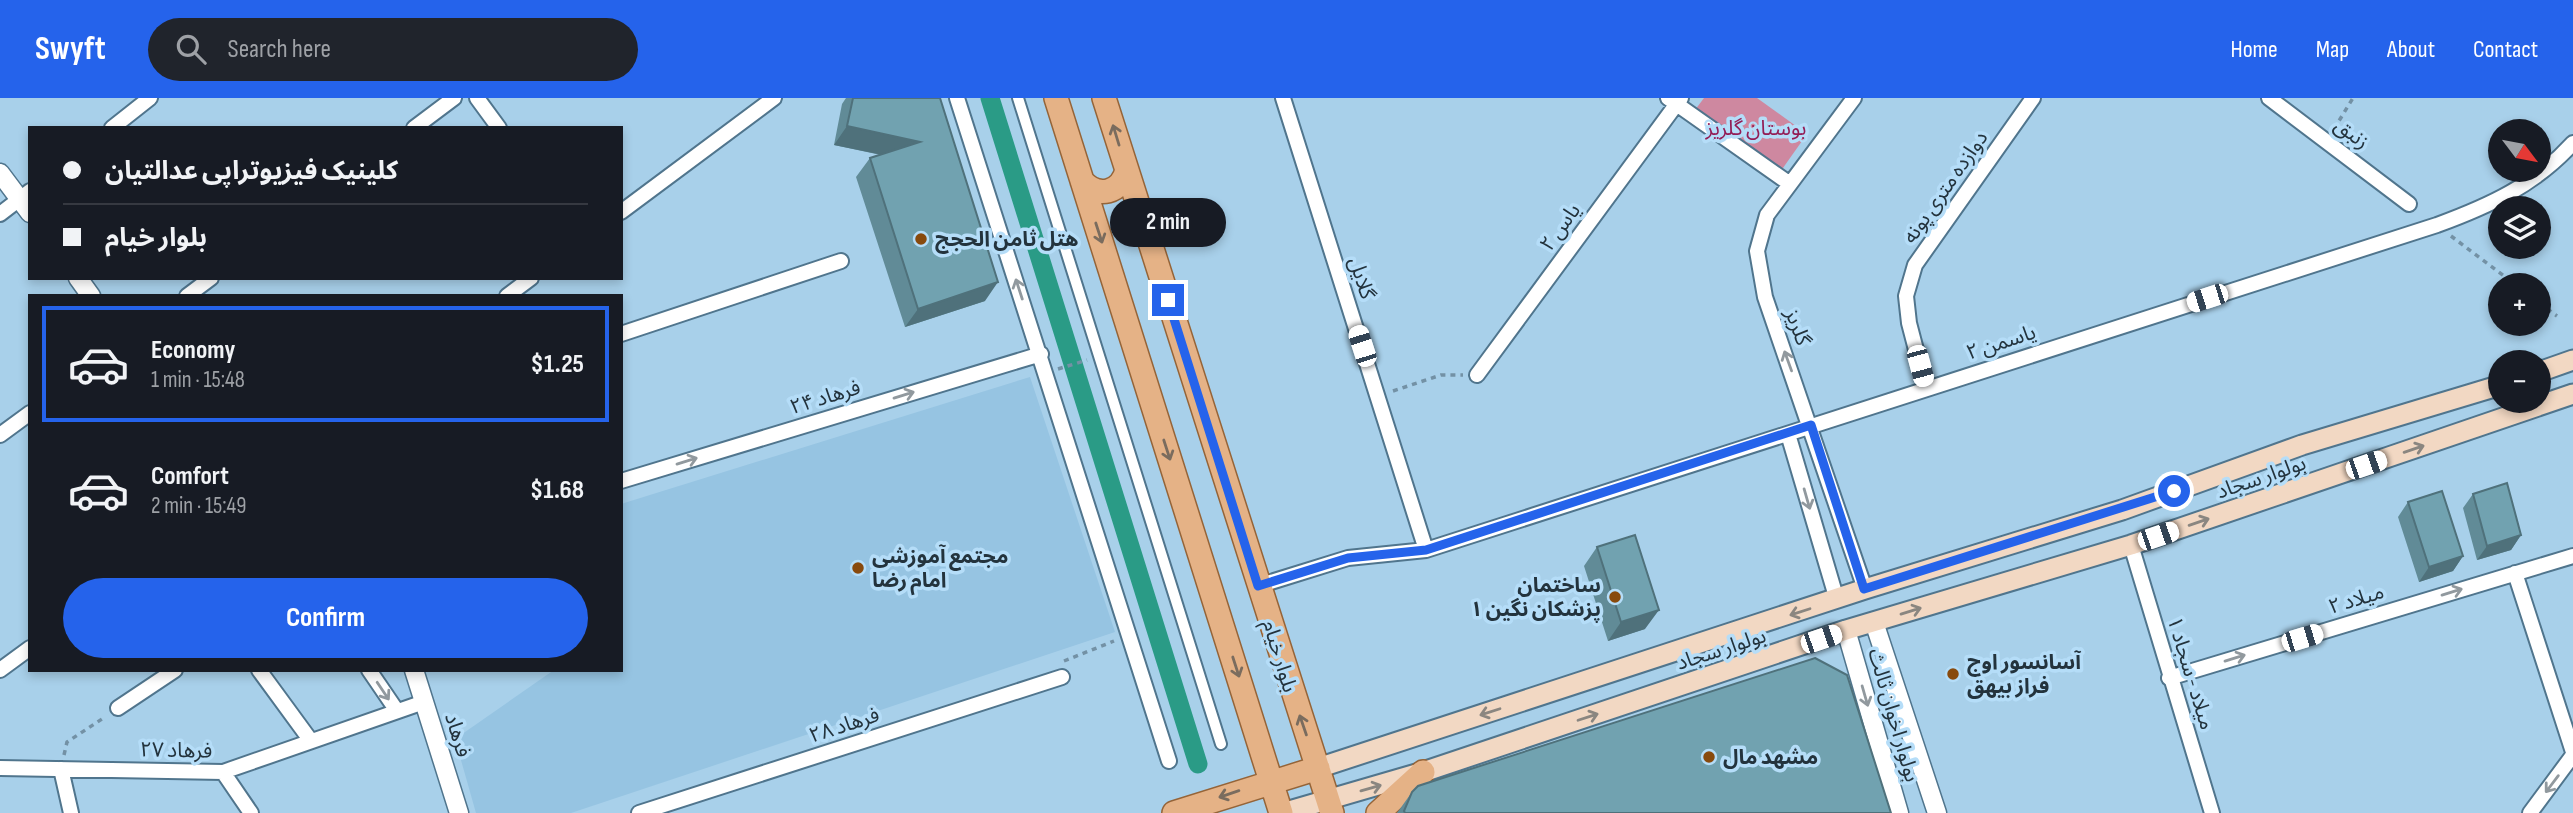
<!DOCTYPE html>
<meta charset="utf-8">
<style>
:root{--surface:#171b24;--page:#20242c;--text:#f1f3f6;--muted:#9ea1a6;--line:#363941;--accent:#2563eb}
body{margin:0;font-family:"Sofia Sans Condensed","Noto Sans Arabic",sans-serif;background:var(--page);color:var(--text);height:100vh;display:flex;flex-direction:column;font-size:26px;white-space:nowrap}
*{box-sizing:border-box;margin:0}
p{font-size:23px;color:var(--muted)}
.icon{flex:none;width:38px;height:38px;fill:none;stroke:currentColor;stroke-width:2;stroke-linecap:round;stroke-linejoin:round}
.map{position:relative;flex:1;overflow:hidden}
.sheet{position:absolute;left:28px;top:196px;width:595px;height:378px;display:flex;flex-direction:column;background:var(--surface);border-radius:0px;box-shadow:0 4px 10px #0003}
.sheet>*{flex:none}
.banner{position:absolute;left:28px;top:28px;width:595px;height:154px;border-radius:0px;box-shadow:0 4px 10px #0003;display:grid;align-content:center;height:154px;padding:0 35px;background:var(--surface)}
.needle{width:46px;rotate:122deg}
.fabs{position:absolute;left:2488px;top:21px;display:grid;gap:14px}
.fabs a{display:grid;place-items:center;width:63px;height:63px;border-radius:50%;background:var(--surface);box-shadow:0 4px 10px #0003;font-size:35px}
.end{position:absolute;width:32px;height:32px;margin:-16px;border:9px solid #2563eb;background:#fff;box-shadow:0 0 0 4px #fff}
.from{border-radius:50%}
.bubble{position:absolute;height:49px;border-radius:24px;background:var(--surface);box-shadow:0 4px 10px #0003;font-size:23px;font-weight:700;line-height:49px;text-align:center}
.car{position:absolute;width:21px;height:42px;margin:-21px -10px;border-radius:9px;box-shadow:0 0 5px 2px #0007;background:linear-gradient(#fff 24%,#345 0 40%,#fff 0 76%,#345 0 86%,#fff 0)}
.banner b{display:flex;align-items:center;gap:24px;height:66px;font-size:26px}
.banner b+b{border-top:2px solid var(--line)}
.banner i{width:18px;height:18px;background:var(--text)}
ul{padding:12px 0 0;list-style:none}
li{display:flex;align-items:center;gap:21px;height:116px;margin:0 14px 10px;padding:0 21px;border:4px solid transparent;border-radius:0px}
li div{flex:1}
li b{display:block;font-size:26px}
li em{font-style:normal;font-weight:700}
li.on{border-color:var(--accent)}
li>.icon{width:63px;height:63px;stroke-width:1.5}
.button{display:flex;gap:14px;margin-top:auto;padding:14px 35px}
.button a{flex:1;height:80px;border-radius:42px;background:var(--accent);color:#fff;font-size:28px;font-weight:700;line-height:80px;text-align:center}
header{display:flex;align-items:center;gap:42px;box-sizing:border-box;height:98px;padding:0 35px;background:var(--accent);color:#fff}
header strong{font-size:33px}
nav{display:flex;gap:38px;margin-inline-start:auto;font-size:24px}
.search{width:490px;height:63px;background:var(--page);display:flex;align-items:center;gap:18px;box-sizing:border-box;padding:0 24px;border-radius:38px;color:var(--muted);font-size:26px}
.map>svg:first-child{display:block}
.built{fill:#96c4e2}
.park{fill:#ce88a0}
.lines{fill:none;stroke-linecap:round;stroke-linejoin:round}
.canal{stroke:#2a9b86;stroke-width:19}
.pedestrian-casing{stroke:#50758d;stroke-width:14}
.minor-casing{stroke:#50758d;stroke-width:18}
.tertiary-casing{stroke:#50758d;stroke-width:21}
.secondary-casing{stroke:#50758d;stroke-width:23}
.primary-casing{stroke:#956438;stroke-width:26}
.path{stroke:#7391a5;stroke-width:3.5;stroke-dasharray:5 5;stroke-linecap:butt}
.pedestrian{stroke:#fff;stroke-width:10}
.minor{stroke:#fff;stroke-width:14}
.tertiary{stroke:#fff;stroke-width:18}
.secondary{stroke:#f2d8c3;stroke-width:19}
.primary{stroke:#e5b286;stroke-width:23}
.wall{fill:#618b97}
.shaded-wall{fill:#4f717b}
.building{fill:#71a2b0;stroke:#4f717b;stroke-width:2}
.oneway{stroke:#7a6c5e}
.oneway2{stroke:#91999e}
.oneway3{stroke:#8a8680}
.route{stroke:#2563eb;stroke-width:9}
.poi-dot{fill:#884a0d;stroke:#b5ddf8;stroke-width:2.5}
.labels{text-anchor:middle;stroke-width:7;stroke-linejoin:round;paint-order:stroke}
.park-label{font-size:21px;fill:#931d55;stroke:#b5ddf8}
.street-label{font-size:21px;fill:#23333d;stroke:#b5ddf8}
.poi-label{font-size:21px;font-weight:bold;fill:#23333d;stroke:#b5ddf8;text-anchor:start}
</style>
<header>
<strong>Swyft</strong>
<div class="search"><svg class="icon" aria-label="search" viewBox="0 0 24 24"><circle cx="10" cy="10" r="6"/><path d="M15 15l6 6"/></svg>Search here</div>
<nav><a>Home</a><a>Map</a><a>About</a><a>Contact</a></nav>
</header>
<div class="map">
<svg width="2573" height="715" viewBox="0 0 2573 715">
<rect width="100%" height="100%" fill="#a8d0ea"/>
<!-- built -->
<path class="built" d="M1030,279L1115,534L571,715H476L455,641L554,572H621V406Z"/>
<!-- park -->
<path class="park" d="M1704,0H1757L1807,36L1778,77L1692,16Z"/>
<g class="lines">
<!-- canal -->
<path class="canal" d="M990,0L1198,666"/>
<!-- pedestrian casing -->
<g class="pedestrian-casing">
<path id="pedestrian" d="M1018,0L1221,646"/>
</g>
<!-- minor casing -->
<g class="minor-casing">
<path id="minor" d="M477,0L499,30
M957,0L1169,663
M1283,0L1426,452
M1668,0L1790,86
M1854,0L1767,117L1757,153L1765,199L1865,491
M2269,0L2409,106
M112,30L150,0
M414,30L454,0
M621,114L774,0
M0,116L30,93
M187,198L211,180
M507,198L531,180
M621,236L841,163
M1477,277L1681,0
M1926,290L1909,225L1906,198L1915,167L2033,0
M1788,336L1837,502
M0,337L30,315
M621,383L1041,256
M2131,447L2212,715
M2515,475L2573,654
M1258,488L1348,460L1426,452L2437,127C2489,108 2535,87 2573,45
M0,572L30,550
M259,572L311,643
M369,572L397,613
M2169,580L2573,458
M118,610L175,572
M0,670L223,674L424,604
M61,671L71,715
M223,674L251,715
M639,715L1062,579
M2530,715L2573,657"/>
</g>
<!-- tertiary casing -->
<g class="tertiary-casing">
<path id="tertiary" d="M0,75L30,115
M78,180L91,198
M1874,524L1937,715
M1846,532L1899,715
M414,572L459,715"/>
</g>
<!-- secondary casing -->
<g class="secondary-casing">
<path id="secondary" d="M2539,274L2573,262
M1318,670L1865,491L2122,412L2302,347L2501,287
M1282,715L1423,674L1846,532L2131,447L2573,296"/>
</g>
<!-- primary casing -->
<g class="primary-casing">
<path id="primary" d="M1056,0L1281,715
M1104,0L1332,715
M1082,83C1098,101 1121,95 1127,72
M1174,715L1318,670
M1378,715L1423,674"/>
</g>
<!-- path -->
<path class="path" d="M2334,31L2353,0
M2451,138L2516,187
M2539,205L2557,218
M1058,271L1087,262
M1393,293L1441,277H1463
M1064,563L1114,543
M64,657L67,644L105,619"/>
<!-- pedestrian -->
<use href="#pedestrian" class="pedestrian"/>
<!-- minor -->
<use href="#minor" class="minor"/>
<!-- tertiary -->
<use href="#tertiary" class="tertiary"/>
<!-- secondary -->
<use href="#secondary" class="secondary"/>
<!-- primary -->
<use href="#primary" class="primary"/>
</g>
<!-- wall -->
<path class="wall" d="M846,0H940L985,203L905,229L856,79L870,60L881,57L834,47L842,6Z
M2473,396L2521,437L2511,452L2477,462L2463,410Z
M2408,404L2463,458L2453,473L2419,484L2398,419Z
M1597,449L1645,531L1608,543L1584,468Z
M1412,694L1891,715H1397Z"/>
<!-- shaded-wall -->
<path class="shaded-wall" d="M847,28L920,44L907,62L834,47Z
M998,184L985,203L905,229L918,211Z
M2521,437L2511,452L2477,462L2487,448Z
M2463,458L2453,473L2419,484L2429,469Z
M1659,512L1645,531L1608,543L1621,524Z"/>
<!-- building -->
<path class="building" d="M853,0H940L998,184L918,211L870,60L920,44L847,28Z
M2507,385L2521,437L2487,448L2473,396Z
M2442,393L2463,458L2429,469L2408,404Z
M1635,437L1659,512L1621,524L1597,449Z
M1815,560L1847,577L1891,715H1405L1404,713L1412,694L1418,688Z"/>
<!-- one-way arrows -->
<defs><path id="oneway-shaft" d="M-6 0H5M1.5-3L5.5 0L1.5 3" fill="none" stroke-width="1.6" stroke-linecap="round" stroke-linejoin="round" transform="scale(1.75)"/></defs>
<g class="oneway">
<use href="#oneway-shaft" transform="translate(1116 37) rotate(-107)"/>
<use href="#oneway-shaft" transform="translate(1099 135) rotate(72)"/>
<use href="#oneway-shaft" transform="translate(1167 352) rotate(72)"/>
<use href="#oneway-shaft" transform="translate(1236 569) rotate(72)"/>
<use href="#oneway-shaft" transform="translate(1303 627) rotate(-109)"/>
<use href="#oneway-shaft" transform="translate(1229 696) rotate(161)"/>
</g>
<g class="oneway2">
<use href="#oneway-shaft" transform="translate(1019 191) rotate(-108)"/>
<use href="#oneway-shaft" transform="translate(1788 263) rotate(-110)"/>
<use href="#oneway-shaft" transform="translate(904 297) rotate(-17)"/>
<use href="#oneway-shaft" transform="translate(687 363) rotate(-17)"/>
<use href="#oneway-shaft" transform="translate(1807 401) rotate(74)"/>
<use href="#oneway-shaft" transform="translate(2452 494) rotate(-17)"/>
<use href="#oneway-shaft" transform="translate(2235 560) rotate(-17)"/>
<use href="#oneway-shaft" transform="translate(383 593) rotate(56)"/>
<use href="#oneway-shaft" transform="translate(1865 598) rotate(74)"/>
<use href="#oneway-shaft" transform="translate(2552 686) rotate(127)"/>
</g>
<g class="oneway3">
<use href="#oneway-shaft" transform="translate(2414 351) rotate(-19)"/>
<use href="#oneway-shaft" transform="translate(2199 424) rotate(-19)"/>
<use href="#oneway-shaft" transform="translate(1911 513) rotate(-17)"/>
<use href="#oneway-shaft" transform="translate(1800 514) rotate(162)"/>
<use href="#oneway-shaft" transform="translate(1490 614) rotate(162)"/>
<use href="#oneway-shaft" transform="translate(1588 619) rotate(-18)"/>
<use href="#oneway-shaft" transform="translate(1371 690) rotate(-16)"/>
</g>
<g class="lines">
<!-- route -->
<path class="route" d="M1168,202L1258,488L1348,460L1426,452L1811,327L1864,491L2174,393"/>
</g>
<!-- markers -->
<g class="poi-dot">
<circle cx="921" cy="141" r="7"/>
<circle cx="858" cy="470" r="7"/>
<circle cx="1615" cy="499" r="7"/>
<circle cx="1953" cy="576" r="7"/>
<circle cx="1709" cy="659" r="7"/>
</g>
<g class="labels">
<!-- park labels -->
<g class="park-label">
<text x="1756" y="37">بوستان گلریز</text>
</g>
<!-- street labels -->
<g class="street-label">
<text transform="translate(2352 35) rotate(37)" y="7">زنبق</text>
<text transform="translate(1945 89) rotate(-55)" y="7">دوازده متری پونه</text>
<text transform="translate(1560 129) rotate(-54)" y="7">یاس ۲</text>
<text transform="translate(1362 180) rotate(72)" y="7">گلایل</text>
<text transform="translate(1798 229) rotate(70)" y="7">گلریز</text>
<text transform="translate(2001 244) rotate(-18)" y="7">یاسمن ۲</text>
<text transform="translate(825 299) rotate(-17)" y="7">فرهاد ۲۴</text>
<text transform="translate(2261 379) rotate(-19)" y="7">بولوار سجاد</text>
<text transform="translate(2356 501) rotate(-17)" y="7">میلاد ۲</text>
<text transform="translate(1721 551) rotate(-18)" y="7">بولوار سجاد</text>
<text transform="translate(1280 558) rotate(73)" y="7">بلوار خیام</text>
<text transform="translate(2191 575) rotate(73)" y="7">میلاد - سجاد ۱</text>
<text transform="translate(1894 617) rotate(74)" y="7">بولوار اخوان ثالث</text>
<text transform="translate(844 627) rotate(-18)" y="7">فرهاد ۲۸</text>
<text transform="translate(458 637) rotate(73)" y="7">فرهاد</text>
<text transform="translate(176 652) rotate(1)" y="7">فرهاد ۲۷</text>
</g>
<!-- poi labels -->
<g class="poi-label">
<text x="935" y="148">هتل ثامن الحجج</text>
<text x="872" y="465">مجتمع آموزشی<tspan x="872" dy="24">امام رضا</tspan></text>
<text x="1601" y="494" text-anchor="end">ساختمان<tspan x="1601" dy="24">پزشکان نگین ۱</tspan></text>
<text x="1967" y="571">آسانسور اوج<tspan x="1967" dy="24">فراز بیهق</tspan></text>
<text x="1723" y="666">مشهد مال</text>
</g>
</g>
</svg>
<div class="fabs">
<a><svg class="needle" viewBox="-14 -14 28 28"><path d="M0-13l5 13h-10z" fill="#e53935"/><path d="M0 13l5-13h-10z" fill="#9ea1a6"/></svg></a>
<a><svg class="icon" aria-label="layers" viewBox="0 0 24 24"><path d="M12 4l9 5-9 5-9-5zM3 14l9 5 9-5"/></svg></a>
<a>+</a>
<a>−</a>
</div>
<i class="end from" style="left:2174px;top:393px"></i>
<i class="end" style="left:1168px;top:202px"></i>
<div class="bubble" style="left:1110px;top:100px;width:116px">2 min</div>
<i class="car" style="left:2207px;top:200px;rotate:252deg"></i>
<i class="car" style="left:1362px;top:248px;rotate:342deg"></i>
<i class="car" style="left:1920px;top:268px;rotate:165deg"></i>
<i class="car" style="left:2366px;top:367px;rotate:71deg"></i>
<i class="car" style="left:2158px;top:438px;rotate:71deg"></i>
<i class="car" style="left:2302px;top:540px;rotate:73deg"></i>
<i class="car" style="left:1821px;top:541px;rotate:71deg"></i>
<div class="banner">
<b><i class="from"></i>کلینیک فیزیوتراپی عدالتیان</b>
<b><i></i>بلوار خیام</b>
</div>
<section class="sheet">
<ul>
<li class="on"><svg class="icon" aria-label="car" viewBox="0 0 24 24"><path d="M5 17H2v-5l4-1 3-4h7l3 4 3 1v5h-3M9 17h6M6 11h13"/><circle cx="7" cy="17" r="2"/><circle cx="17" cy="17" r="2"/></svg><div><b>Economy</b><p>1 min · 15:48</p></div><em>$1.25</em></li>
<li><svg class="icon" aria-label="car" viewBox="0 0 24 24"><path d="M5 17H2v-5l4-1 3-4h7l3 4 3 1v5h-3M9 17h6M6 11h13"/><circle cx="7" cy="17" r="2"/><circle cx="17" cy="17" r="2"/></svg><div><b>Comfort</b><p>2 min · 15:49</p></div><em>$1.68</em></li>
</ul>
<div class="button"><a>Confirm</a></div>
</section>
</div>
